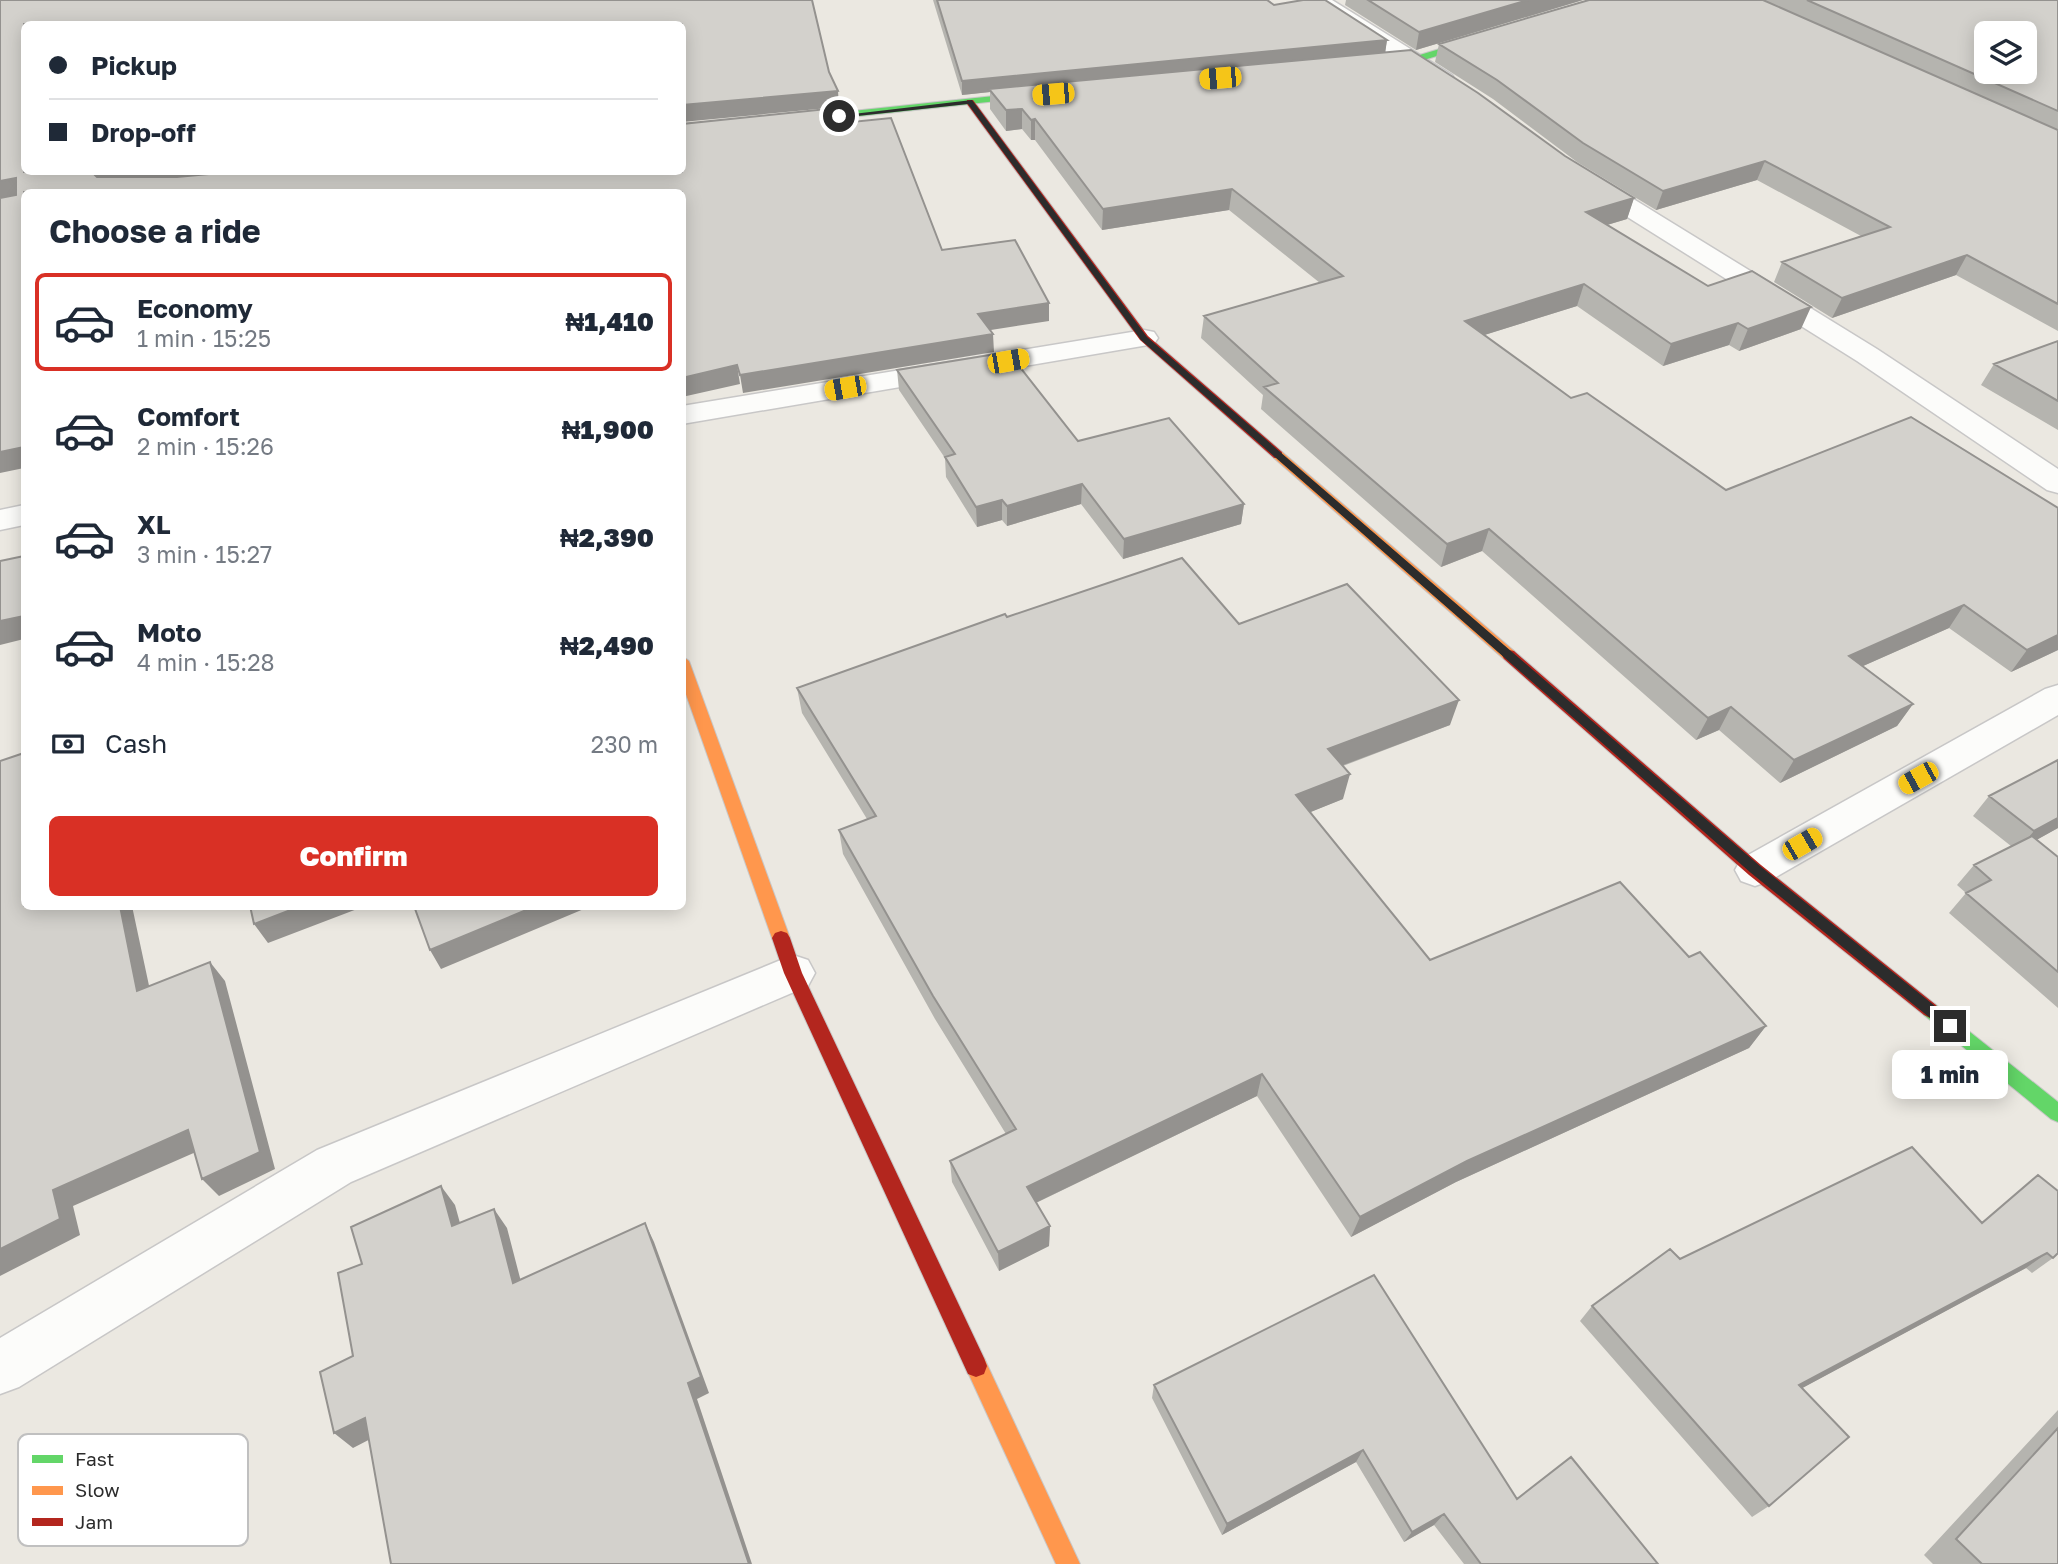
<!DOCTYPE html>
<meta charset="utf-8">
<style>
:root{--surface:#fff;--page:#f6f6f7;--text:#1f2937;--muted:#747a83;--line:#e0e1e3;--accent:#d93025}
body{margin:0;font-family:"Golos Text",sans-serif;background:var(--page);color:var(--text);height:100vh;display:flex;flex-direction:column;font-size:26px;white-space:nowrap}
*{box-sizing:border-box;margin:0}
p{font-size:23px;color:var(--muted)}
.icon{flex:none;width:38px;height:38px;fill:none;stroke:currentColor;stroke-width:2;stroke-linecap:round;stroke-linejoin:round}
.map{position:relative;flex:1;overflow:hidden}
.drawer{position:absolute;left:21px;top:189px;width:665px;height:721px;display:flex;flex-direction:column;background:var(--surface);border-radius:10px;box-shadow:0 4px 18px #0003}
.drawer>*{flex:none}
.top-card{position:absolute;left:21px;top:21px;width:665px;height:154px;border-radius:10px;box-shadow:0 4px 18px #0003;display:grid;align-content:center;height:154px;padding:0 28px;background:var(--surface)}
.tools{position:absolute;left:1974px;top:21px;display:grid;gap:14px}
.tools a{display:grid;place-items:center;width:63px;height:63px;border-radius:10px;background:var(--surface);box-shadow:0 4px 18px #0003;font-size:35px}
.end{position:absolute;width:32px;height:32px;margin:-16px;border:9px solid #2c2c2c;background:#fff;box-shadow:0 0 0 4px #fff}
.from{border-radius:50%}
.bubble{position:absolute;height:49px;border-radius:10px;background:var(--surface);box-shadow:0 4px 18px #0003;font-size:23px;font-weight:800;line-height:49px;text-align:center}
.car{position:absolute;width:21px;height:42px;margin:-21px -10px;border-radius:9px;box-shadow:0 0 5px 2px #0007;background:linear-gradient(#f5c518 24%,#345 0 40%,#f5c518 0 76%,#345 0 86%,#f5c518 0)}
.top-card b{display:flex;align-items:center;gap:24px;height:66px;font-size:26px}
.top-card b+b{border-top:2px solid var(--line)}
.top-card i{width:18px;height:18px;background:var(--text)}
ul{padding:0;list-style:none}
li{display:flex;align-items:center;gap:21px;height:98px;margin:0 14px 10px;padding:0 14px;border:4px solid transparent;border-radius:10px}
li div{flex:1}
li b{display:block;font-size:26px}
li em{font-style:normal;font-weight:800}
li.current{border-color:var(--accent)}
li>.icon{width:63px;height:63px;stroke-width:1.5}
h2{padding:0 28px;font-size:32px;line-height:84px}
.pay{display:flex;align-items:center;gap:18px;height:77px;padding:0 28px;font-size:26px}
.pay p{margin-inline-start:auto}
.action{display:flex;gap:14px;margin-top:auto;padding:14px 28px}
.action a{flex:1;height:80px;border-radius:10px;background:var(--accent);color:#fff;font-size:28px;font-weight:800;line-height:80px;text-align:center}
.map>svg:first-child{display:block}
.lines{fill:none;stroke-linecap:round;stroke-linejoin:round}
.street-casing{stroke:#c8c7c7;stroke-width:3}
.fast-casing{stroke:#c8c7c7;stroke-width:2}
.slow-casing{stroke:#c8c7c7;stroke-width:2}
.jam-casing{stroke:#c8c7c7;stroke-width:2}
.street{fill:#fcfcfa;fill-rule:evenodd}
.fast{fill:#63d668;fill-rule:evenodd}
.slow{fill:#ff974d;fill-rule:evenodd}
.jam{fill:#b3261e;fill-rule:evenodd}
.wall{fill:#b5b4af}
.shaded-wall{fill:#94928f}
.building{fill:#d3d1cc;stroke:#94928f;stroke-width:2;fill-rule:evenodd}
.route{fill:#2c2c2c}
.key{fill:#fff;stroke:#c0c0c0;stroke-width:2}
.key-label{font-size:19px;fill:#2c2c2c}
</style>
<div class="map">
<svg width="2058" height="1564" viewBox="0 0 2058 1564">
<rect width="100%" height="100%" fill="#ebe8e1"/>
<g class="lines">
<!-- street casing -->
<g class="street-casing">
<path id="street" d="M1308,0H1332L1452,75L1455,80L1452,85H1436Z
M1587,174L1596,176L1877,349L2058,469V493L2047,490L1857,361L1578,186L1575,181L1578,176Z
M1144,330L1154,332L1158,338L1154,344L682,424V406Z
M24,505V525L0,530V510Z
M2058,685V715L1769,881L1755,886L1741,881L1735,870L1741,859L2045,689Z
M793,955L808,960L815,973L808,986L351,1182L19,1387L0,1394V1338L317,1150Z"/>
</g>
<!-- fast casing -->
<g class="fast-casing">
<path id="fast" d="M1486,35L1490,38L1489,40L1414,63L1371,67L1367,64L1371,61L1413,57Z
M994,96L999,99L997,101L796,123L791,120L796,117Z
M1930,1002L1936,1005L2058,1102V1122L2051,1119L1924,1015L1921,1010L1924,1005Z"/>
</g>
<!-- slow casing -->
<g class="slow-casing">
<path id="slow" d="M1278,451L1282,452L1514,651L1516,655L1514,659H1504L1274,458V452Z
M682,656L689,661L790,938L787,943L781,945L775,943L772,938L682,683Z
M976,1355L984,1358L1080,1564H1056L965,1366L968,1358Z"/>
</g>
<!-- jam casing -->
<g class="jam-casing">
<path id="jam" d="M967,100H973L1148,336L1282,452V458H1274L1140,340L967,104Z
M1509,650L1514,651L1761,865L1936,1005L1939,1010L1936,1015L1930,1018L1924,1015L1749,875L1504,659L1502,655Z
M781,931L787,933L790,938L802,973L984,1358L987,1366L984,1374L976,1377L968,1374L784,973L772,938L775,933Z"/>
</g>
<!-- street -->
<use href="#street" class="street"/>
<!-- fast -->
<use href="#fast" class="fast"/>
<!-- slow -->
<use href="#slow" class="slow"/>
<!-- jam -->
<use href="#jam" class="jam"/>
</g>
<!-- wall -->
<path class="wall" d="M933,0H1267L1274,5L1387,40L1385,52L1565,156L1634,198L1627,219L1607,225L1708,286L1801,329L1739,351L1729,345L1663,366L1577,306L1484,335L1571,398L1726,490L2058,508V650L2011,672L1949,628L1863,666L1913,704L1897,726L1780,783L1719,730L1696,740L1482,551L1441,567L1261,409L1263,395L1201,338L1204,316L1320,283L1229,210L1102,230L1035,140H1031L1022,129L1006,131L990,109V92L962,95Z
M1346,0H1583L1416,50L1345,5Z
M1589,0H2058V331L1956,275L1832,318L1774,282L1782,262L1861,236L1757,180L1656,210L1577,162L1493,99L1435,62L1439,44Z
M2058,341V430L1981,385L1994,364Z
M897,370L1078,441L1244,504L1241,524L1123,559L1081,504L1007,526L1002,520L977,527L946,477L945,458L899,390Z
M1007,617L1239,624L1450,725L1343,766V799L1310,812L1430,960L1689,957L1766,1026L1749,1048L1456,1182L1351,1237L1257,1096L1036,1203L1050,1226L1049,1246L999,1271L952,1182L950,1161L1006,1134L935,1019L843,854L839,830L867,819L802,713L797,688Z
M2058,760V828L2036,840L2058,857V1008L1949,913L1966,893L1957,885L1974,865L2011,846L1973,816L1989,796Z
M2038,1175L2053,1258L2032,1273L2026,1268L1802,1388L1769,1506L1752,1517L1580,1321L1592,1306L1982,1223Z
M1154,1385L1517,1499L1658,1564H1464L1434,1525L1404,1542L1356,1462L1222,1535L1152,1398Z
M2058,1410V1564H1933L1924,1555Z"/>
<!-- shaded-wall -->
<path class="shaded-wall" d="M1528,0H1583L1416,50L1419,32Z
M1387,40L1385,54L989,89L990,92L962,95V81Z
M838,91L839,107L682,122V105Z
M1022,109V129L1006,131V110Z
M1035,119V140H1031V120Z
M1765,161L1757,180L1656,210L1663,191Z
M97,172H227L118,182L108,184L95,175Z
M16,178L24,193L0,200V181Z
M1232,189L1229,210L1102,230L1103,209Z
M1634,198L1627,219L1580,233L1586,212Z
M1967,255L1956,275L1832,318L1842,298Z
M1584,284L1577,306L1459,343L1465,321Z
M1049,303V321L978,332V314Z
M1811,307L1801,329L1739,351L1748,329Z
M1738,323L1729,345L1663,366L1671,344Z
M993,334L994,352L743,393L740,375Z
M737,365L740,384L682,397V378Z
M24,447V468L0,473V452Z
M1082,484L1081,504L1007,526V506Z
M1002,500V520L977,527L976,507Z
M1244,504L1241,524L1123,559L1124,539Z
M1489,529L1482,551L1441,567L1447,544Z
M1964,605L1949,628L1836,678L1849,656Z
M24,616V639L0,645V621Z
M2058,635V650L2011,672L2027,650Z
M1459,700L1450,725L1322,773L1328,749Z
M1913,704L1897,726L1780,783L1794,760Z
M1731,707L1719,730L1696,740L1708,718Z
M1350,774L1343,799L1291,820L1296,795Z
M2058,818V828L2017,851L2034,831Z
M120,906H132L154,1009L137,991Z
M301,906H365L268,943L254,924Z
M536,906H591L441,969L430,950Z
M210,962L225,981L275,1169L219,1196L202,1179Z
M1766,1026L1749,1048L1456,1182L1351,1237L1360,1217L1467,1161Z
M1262,1074L1257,1096L1027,1207V1187Z
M188,1130L205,1148L73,1206L80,1235L0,1276V1249L53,1190Z
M441,1186L455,1205L466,1245L452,1226Z
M494,1209L507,1228L526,1301L513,1283Z
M645,1223L654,1242L709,1393L697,1399L752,1564H749L688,1383Z
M1050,1226L1049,1246L999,1271L998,1252Z
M2047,1253L2026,1268L1782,1399L1799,1385Z
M365,1418L382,1433L353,1448L334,1433Z
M1363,1450L1356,1462L1222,1535L1227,1524Z
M1444,1514L1434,1525L1404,1542L1412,1532Z"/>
<!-- building -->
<path class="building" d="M0,0H812L829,72L838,91L682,105V24H24V172H97L95,175L97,177H177L230,172H682V124L846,107L852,122L891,118L942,250L1015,240L1049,303L978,314L993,334L740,375L737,365L682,378V192H24V447L0,452V198L16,195V178L0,181Z
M937,0H1267L1274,5L1303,0H1325L1387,40L962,81Z
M1368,0H1528L1419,32Z
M1589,0H1763L2058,130V304L1967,255L1842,298L1782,262L1890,227L1765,161L1663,191L1583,143L1497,80L1439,44Z
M1807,0H2058V111ZM1986,33H2025V72H1986Z
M1411,50L1478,93L1565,156L1634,198L1586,212L1708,286L1752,271L1811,307L1748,329L1738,323L1671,344L1584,284L1465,321L1571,398L1587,393L1726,490L1911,417L2058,508V635L2027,650L1964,605L1849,656L1913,704L1794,760L1731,707L1708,718L1489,529L1447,544L1264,387L1278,383L1204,316L1343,276L1232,189L1103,209L1035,119L1031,120L1022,109L1006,110L989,89Z
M2058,341V401L1994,364Z
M1008,352L1078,441L1169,418L1244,504L1124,539L1082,484L1007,506L1002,500L976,507L945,457L955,454L897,370Z
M24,556V616L0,621V561Z
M1182,558L1239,624L1347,584L1459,700L1328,749L1350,774L1296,795L1430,960L1620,882L1689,957L1700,952L1766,1026L1467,1161L1360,1217L1262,1074L1027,1187L1050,1226L998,1252L950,1161L1016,1129L933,996L839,830L876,816L797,688L1005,614L1007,617Z
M24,753V906H120L137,991L210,962L260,1152L202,1179L188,1130L53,1190L60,1219L0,1249V761Z
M2058,760V818L2034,831L1989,796Z
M2032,836L2058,857V972L1966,893L1991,880L1974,865Z
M250,906H301L254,924Z
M414,906H536L430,950Z
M1912,1147L1982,1223L2038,1175L2058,1191V1253L2053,1258L2047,1253L1799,1385L1849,1437L1769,1506L1592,1306L1670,1249L1680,1259Z
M441,1186L452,1226L494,1209L513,1283L645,1223L701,1377L688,1383L749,1564H391L365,1418L334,1433L320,1372L353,1356L338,1273L362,1264L351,1227Z
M1374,1275L1517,1499L1571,1457L1658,1564H1481L1444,1514L1412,1532L1363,1450L1227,1524L1154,1385Z
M2058,1428V1564H1982L1956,1539Z"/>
<!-- route -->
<path class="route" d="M972,100L1147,337L1760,866L1955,1022V1030H1945L1751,873L1141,340L968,104L839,118L836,116Z"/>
<!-- legend -->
<rect x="18" y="1434" width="230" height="112" rx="10" class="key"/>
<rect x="32" y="1455" width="31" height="8" fill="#63d668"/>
<rect x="32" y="1486" width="31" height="9" fill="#ff974d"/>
<rect x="32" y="1518" width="31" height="8" fill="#b3261e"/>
<g class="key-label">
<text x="75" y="1466">Fast</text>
<text x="75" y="1497">Slow</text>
<text x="75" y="1529">Jam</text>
</g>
</svg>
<div class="tools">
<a><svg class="icon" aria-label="layers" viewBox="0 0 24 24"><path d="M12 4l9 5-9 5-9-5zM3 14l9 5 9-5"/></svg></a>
</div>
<i class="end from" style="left:839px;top:116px"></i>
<i class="end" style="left:1950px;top:1026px"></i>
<div class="bubble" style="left:1892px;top:1050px;width:116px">1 min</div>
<i class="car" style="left:1220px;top:78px;rotate:265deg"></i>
<i class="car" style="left:1053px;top:94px;rotate:265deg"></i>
<i class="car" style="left:1008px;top:361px;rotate:80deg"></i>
<i class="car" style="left:845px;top:388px;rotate:260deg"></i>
<i class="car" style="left:1918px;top:778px;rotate:241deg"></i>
<i class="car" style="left:1802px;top:844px;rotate:60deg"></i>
<div class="top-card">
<b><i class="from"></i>Pickup</b>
<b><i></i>Drop-off</b>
</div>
<section class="drawer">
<h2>Choose a ride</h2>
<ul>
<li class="current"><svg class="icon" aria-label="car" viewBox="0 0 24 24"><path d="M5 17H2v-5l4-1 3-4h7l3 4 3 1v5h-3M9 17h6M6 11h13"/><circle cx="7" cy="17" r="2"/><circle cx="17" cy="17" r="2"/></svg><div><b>Economy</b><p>1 min · 15:25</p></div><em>₦1,410</em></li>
<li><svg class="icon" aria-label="car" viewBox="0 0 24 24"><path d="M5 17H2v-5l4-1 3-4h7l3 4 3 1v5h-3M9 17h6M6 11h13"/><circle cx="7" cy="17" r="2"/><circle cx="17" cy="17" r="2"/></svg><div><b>Comfort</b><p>2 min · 15:26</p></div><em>₦1,900</em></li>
<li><svg class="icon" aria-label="car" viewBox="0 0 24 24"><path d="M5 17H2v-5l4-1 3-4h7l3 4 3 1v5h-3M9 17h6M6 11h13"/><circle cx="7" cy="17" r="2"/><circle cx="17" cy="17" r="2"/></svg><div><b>XL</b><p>3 min · 15:27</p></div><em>₦2,390</em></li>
<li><svg class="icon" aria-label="car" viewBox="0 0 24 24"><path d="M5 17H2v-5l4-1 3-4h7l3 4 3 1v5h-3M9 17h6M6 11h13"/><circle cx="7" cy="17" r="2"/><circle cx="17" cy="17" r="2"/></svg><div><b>Moto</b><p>4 min · 15:28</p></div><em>₦2,490</em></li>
</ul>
<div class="pay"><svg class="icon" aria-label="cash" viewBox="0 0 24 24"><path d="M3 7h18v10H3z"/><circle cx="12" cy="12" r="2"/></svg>Cash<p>230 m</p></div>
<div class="action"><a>Confirm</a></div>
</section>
</div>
